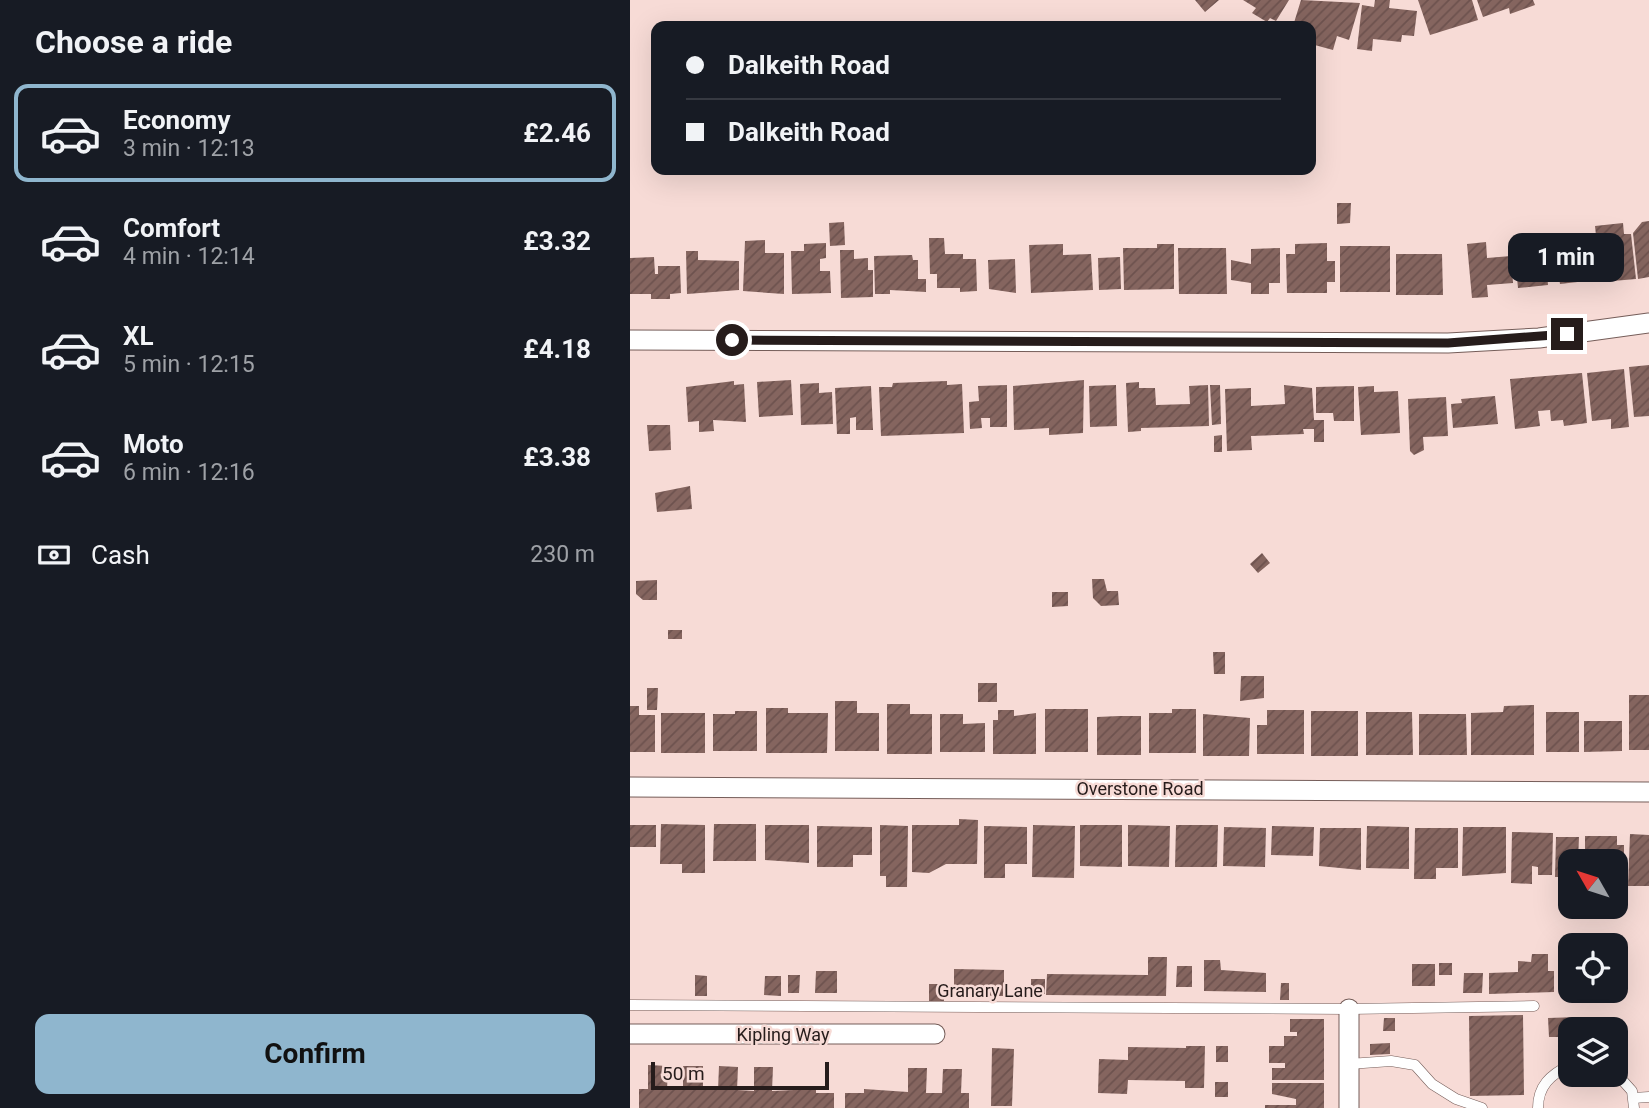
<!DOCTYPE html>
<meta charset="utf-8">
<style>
:root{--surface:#171b24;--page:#20242c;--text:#f1f3f6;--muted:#9ea1a6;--line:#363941;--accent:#8fb6ce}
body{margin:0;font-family:Roboto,sans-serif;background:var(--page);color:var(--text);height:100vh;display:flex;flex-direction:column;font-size:26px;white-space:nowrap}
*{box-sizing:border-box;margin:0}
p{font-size:23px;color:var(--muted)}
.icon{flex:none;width:38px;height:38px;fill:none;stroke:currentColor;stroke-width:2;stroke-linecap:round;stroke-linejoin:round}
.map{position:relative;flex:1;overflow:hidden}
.drawer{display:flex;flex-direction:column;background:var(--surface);width:630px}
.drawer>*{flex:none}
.banner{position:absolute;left:21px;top:21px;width:665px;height:154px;border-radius:14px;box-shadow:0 7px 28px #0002;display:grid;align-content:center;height:154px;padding:0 35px;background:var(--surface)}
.needle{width:46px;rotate:309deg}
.buttons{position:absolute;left:928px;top:849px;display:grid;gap:14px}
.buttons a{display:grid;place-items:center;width:70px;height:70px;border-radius:14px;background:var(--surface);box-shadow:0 7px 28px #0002;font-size:35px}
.scale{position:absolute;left:21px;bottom:18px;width:178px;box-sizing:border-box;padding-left:7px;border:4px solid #261c1b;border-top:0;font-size:19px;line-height:24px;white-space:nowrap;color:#261c1b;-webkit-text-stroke:5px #f7dbd6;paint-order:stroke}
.end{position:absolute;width:32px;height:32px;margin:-16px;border:9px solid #261c1b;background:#fff;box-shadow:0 0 0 4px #fff}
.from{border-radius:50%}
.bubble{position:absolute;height:49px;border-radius:14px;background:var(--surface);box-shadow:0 7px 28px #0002;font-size:23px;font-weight:700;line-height:49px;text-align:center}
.banner b{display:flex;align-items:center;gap:24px;height:66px;font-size:26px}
.banner b+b{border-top:2px solid var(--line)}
.banner i{width:18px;height:18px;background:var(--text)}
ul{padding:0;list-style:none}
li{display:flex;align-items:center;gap:21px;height:98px;margin:0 14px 10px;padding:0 21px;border:4px solid transparent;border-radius:14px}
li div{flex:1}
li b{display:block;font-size:26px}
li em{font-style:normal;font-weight:700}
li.selected{border-color:var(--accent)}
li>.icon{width:63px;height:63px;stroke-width:1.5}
h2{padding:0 35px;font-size:32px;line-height:84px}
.pay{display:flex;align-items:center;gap:18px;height:77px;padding:0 35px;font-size:26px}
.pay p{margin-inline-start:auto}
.action{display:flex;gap:14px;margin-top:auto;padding:14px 35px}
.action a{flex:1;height:80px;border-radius:14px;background:var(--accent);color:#111;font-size:28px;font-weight:700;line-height:80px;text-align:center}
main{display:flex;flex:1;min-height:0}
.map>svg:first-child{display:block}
.building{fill:url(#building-hatch)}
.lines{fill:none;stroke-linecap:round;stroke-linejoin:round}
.service-casing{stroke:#755d59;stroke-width:11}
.minor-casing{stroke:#755d59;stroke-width:21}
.service{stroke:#fff;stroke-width:10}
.minor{stroke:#fff;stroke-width:19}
.route{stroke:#261c1b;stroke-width:9}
.labels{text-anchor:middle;stroke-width:5;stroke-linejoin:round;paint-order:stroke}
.street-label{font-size:18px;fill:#261c1b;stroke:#f7dbd6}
</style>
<main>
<section class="drawer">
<h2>Choose a ride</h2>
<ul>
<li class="selected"><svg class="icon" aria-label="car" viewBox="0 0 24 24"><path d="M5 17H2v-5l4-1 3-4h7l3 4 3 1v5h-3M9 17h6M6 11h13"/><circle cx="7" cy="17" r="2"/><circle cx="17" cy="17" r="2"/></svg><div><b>Economy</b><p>3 min · 12:13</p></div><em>£2.46</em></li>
<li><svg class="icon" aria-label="car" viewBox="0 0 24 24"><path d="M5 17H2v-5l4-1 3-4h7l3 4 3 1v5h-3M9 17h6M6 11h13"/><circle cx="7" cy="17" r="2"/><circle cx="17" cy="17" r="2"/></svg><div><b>Comfort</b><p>4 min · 12:14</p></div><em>£3.32</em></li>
<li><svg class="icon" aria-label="car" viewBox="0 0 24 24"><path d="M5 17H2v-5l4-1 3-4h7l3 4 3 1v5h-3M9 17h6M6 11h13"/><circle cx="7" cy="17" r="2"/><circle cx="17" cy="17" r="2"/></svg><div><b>XL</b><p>5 min · 12:15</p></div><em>£4.18</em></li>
<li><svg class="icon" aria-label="car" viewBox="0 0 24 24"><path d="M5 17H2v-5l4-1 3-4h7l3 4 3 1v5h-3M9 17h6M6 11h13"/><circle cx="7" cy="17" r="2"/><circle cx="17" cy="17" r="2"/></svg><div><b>Moto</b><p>6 min · 12:16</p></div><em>£3.38</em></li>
</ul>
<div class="pay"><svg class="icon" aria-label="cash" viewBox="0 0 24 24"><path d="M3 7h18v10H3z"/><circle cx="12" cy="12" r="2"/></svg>Cash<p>230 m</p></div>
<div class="action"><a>Confirm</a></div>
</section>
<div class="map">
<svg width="1019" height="1108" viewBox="0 0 1019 1108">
<defs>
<pattern id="building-hatch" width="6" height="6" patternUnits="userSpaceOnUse" patternTransform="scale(1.75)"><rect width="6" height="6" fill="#85655f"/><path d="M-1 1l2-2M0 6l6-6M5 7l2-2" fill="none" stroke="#6d524e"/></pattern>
</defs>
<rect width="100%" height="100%" fill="#f7dbd6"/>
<!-- building -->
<path class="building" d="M565,0H589L575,12Z
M613,0H659L646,21L640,18L637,22L622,13L626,8Z
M671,0L730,3L719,40L707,36L703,50L681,44V26H663Z
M745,0H760L759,8L787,11L784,36L772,35L771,42L743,39L742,51L727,49L732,5L744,7Z
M788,0H842L848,20L800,35Z
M847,0H903L905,5L880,14L879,8L853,17Z
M707,203H721L720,223L707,224Z
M1019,221V277L1008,279L1003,233L1012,222Z
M214,222L215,245L200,246L199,223Z
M993,223L994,234H1001L1006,279L971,282L965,226Z
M914,233L918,285L888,288L883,236Z
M961,236L965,280L930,284L923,240Z
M299,238H314L315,254H333V259H346L347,291L330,292V288H307V274H300Z
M135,240V253H154V294L113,291L115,241Z
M856,242L857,258L881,256L883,283L857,285L858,297L842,298L837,244Z
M196,243V258L190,259V271H200L201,293L162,294L161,251H174V244Z
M697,243V261H705V282H697V293H657L656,254H665V244Z
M433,244V255L461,254L463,290L401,293L399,245Z
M527,244H544V289L494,290L493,248H527Z
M710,246H760V292H710Z
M548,248H596L597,294H549Z
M650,248V283H639V294H621V283L601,280V260L621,264V249Z
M210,250H224V259L238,258V270H243V297L211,298Z
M56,251H68V260L109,261V290L57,294Z
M766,254H812L813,295H766Z
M282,255L283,260H288V279H296V292L260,290V294H245L244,256Z
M24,257L25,274H28V266H50L51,293L40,294V299H21V294H0V258Z
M490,257L491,289L469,290L468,258Z
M385,259L386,293L359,289L358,260Z
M1019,365V416L1004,417L999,367Z
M994,369L999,427L981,429V419L962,421L957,373Z
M952,373L957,423L934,426L933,420L921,421L920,410L908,411L910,426L885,429L880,379Z
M161,380L163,415L129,417L127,382Z
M454,380L453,433L419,435V428L384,430L383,386Z
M104,381V385L114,384L116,422L83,420L84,431L69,432V421L58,422L56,387Z
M317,381V385L332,384L334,433L251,436L249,387H262L263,383Z
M509,382V388H525L526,405L560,404L559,386L578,385L579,426L511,428V431L498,432L496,383Z
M189,383V393L202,392L203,424L171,425L170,384Z
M377,385V427H360V418H351L352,428L340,429L339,402L349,401L348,386Z
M486,385L487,426L460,427L459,386Z
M580,385H590L591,424L582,425Z
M654,385L682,388L684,420H694V442H684V429H673L674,434L621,436L622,450L597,451L595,389L621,388V406L655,404Z
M241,386L243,430H226V417L220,418V434H207L205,388Z
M724,386V421H704L703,413H686V387Z
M744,386V392L768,391L770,433L731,435L728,387Z
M865,396L868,424L823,428L821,404L832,403L831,399Z
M816,397L818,436L793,437L794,450L784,455L780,451L778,399Z
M17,425H40L41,450L19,451Z
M592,435V452H584V436Z
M60,486L62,509L27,512L25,493Z
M632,553L640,563L628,573L620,564Z
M462,579H474L477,591H488L489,605L471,606L463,598Z
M27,580V600H13L6,594V581Z
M422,592H438V606L422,607Z
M38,630H52V639H38Z
M583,652H595V674H584Z
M611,676H634V698L610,701Z
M348,683H367V702H348Z
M17,688H28L27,710H17Z
M999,695H1019V750H999Z
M205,701H227V713H249V751H205Z
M257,704H280V714H302V754H257Z
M904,705V755H841V713L873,712L874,706Z
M0,706H9V715H25V752H0Z
M136,708H158V713H198L197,753H136Z
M415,709H458V752H415Z
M542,709H566V753H519V713H542Z
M368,710H384V716L406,713V754H363V720H368Z
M637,710H674V754H627V725H637Z
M105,711H127V751H83V714H105Z
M681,711H728V756H681Z
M736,712H782L783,755H736Z
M916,712H949V752H916Z
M31,713H75V753H31Z
M310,714H333V724L355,723V752H310Z
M573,714L620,718L619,756H573Z
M789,714H836L837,755H789Z
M489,716H511V755H467V717Z
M954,721H992V751L954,752Z
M329,819L348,820L347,864H316L299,873L282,872V825H329Z
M31,824L75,825V873H52V864H30Z
M84,824H126V861H83Z
M0,825H26V847H0Z
M135,825H179V863L135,860Z
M250,825L278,826L277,887H256V876H250Z
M403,825L445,826L444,878L402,877Z
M450,825H492V867L450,866Z
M498,825L540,826L539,867L498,866Z
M546,825H588L587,867H545Z
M187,826L242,827V855H223V867H187Z
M354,826L397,827V864H375V878H354Z
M642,826L684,827L683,856L641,855Z
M737,826L779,827V869L736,868Z
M594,827L636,828L635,867L593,866Z
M833,827H876V873L832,876Z
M690,828H731V870L689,866Z
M785,828H828V868H806V879H784Z
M882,832L923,833L922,875H908V867L902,866V884L881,883Z
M1000,834L1019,835V886H998Z
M955,836H987V845H994V876H985V861H955Z
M926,837H949L948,861H940V890H929L930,877H925Z
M902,954H918V971H924V992L859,994V973L888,972V961L901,962Z
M518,957H537L536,996L416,995L417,974L518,975Z
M574,960H590L591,970L636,973V992L574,991Z
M809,963H822V975H809Z
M782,964H805V986H782Z
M547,966H562V987H546Z
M324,969L374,970V996L324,995Z
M186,971H207V993H185Z
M834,973H853L852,993H833Z
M65,975L77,976V996H65Z
M158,975H170L169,993H158Z
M135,976H151V996L134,995Z
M401,979H415V994H401Z
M651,983H659V1000H650Z
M299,984H314V1001H299Z
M893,1015L894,1095L840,1096L839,1016Z
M948,1017V1029H940V1037H919L918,1018Z
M754,1018H765V1031H753Z
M660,1019H694V1080H642V1068H655V1063H639V1046H654V1036H667V1032H660Z
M760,1043V1054L740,1055V1044Z
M556,1046H575L574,1088H555V1081L498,1080L497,1094L468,1093L469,1059L498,1060V1047L556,1048Z
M586,1046H598V1062H586Z
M362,1048L384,1049L382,1106H361Z
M18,1065L38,1066L37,1090H53V1066H73V1090H88L89,1066L108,1067L107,1090L124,1091V1067H143L142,1091L186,1089V1093H204V1108H9V1089H18Z
M278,1068H297L296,1093H312L313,1069H332L331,1093H339V1108H215V1093H234V1089L278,1092Z
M585,1082H598V1097H585Z
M642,1083H694V1108H635V1105H666V1099L642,1094Z"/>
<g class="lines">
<!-- service casing -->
<g class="service-casing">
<path id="service" d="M0,1005L719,1009L904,1006
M719,1064L761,1061L785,1065L802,1084L826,1099L852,1108
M985,1072L1002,1091L1004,1108
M1003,1098L1019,1097
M908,1108C908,1086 920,1075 940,1065"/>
</g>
<!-- minor casing -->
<g class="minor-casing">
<path id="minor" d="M0,340L818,343L909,338L1019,323
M0,787L1019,792
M0,1034H305
M719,1108V1009"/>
</g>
<!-- service -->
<use href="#service" class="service"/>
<!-- minor -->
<use href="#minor" class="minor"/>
</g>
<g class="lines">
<!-- route -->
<path class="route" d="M102,340L818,343L937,334"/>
</g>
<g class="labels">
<!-- street labels -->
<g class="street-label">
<text x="510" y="795">Overstone Road</text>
<text x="360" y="997">Granary Lane</text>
<text x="153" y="1041">Kipling Way</text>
</g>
</g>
</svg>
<div class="buttons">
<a><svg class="needle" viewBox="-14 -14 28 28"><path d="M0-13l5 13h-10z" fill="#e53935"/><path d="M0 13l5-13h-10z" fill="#9ea1a6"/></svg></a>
<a><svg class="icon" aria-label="locate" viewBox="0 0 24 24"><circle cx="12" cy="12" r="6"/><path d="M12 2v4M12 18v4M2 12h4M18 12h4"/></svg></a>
<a><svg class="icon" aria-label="layers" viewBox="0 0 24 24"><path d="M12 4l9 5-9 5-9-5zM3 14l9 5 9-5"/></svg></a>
</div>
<div class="scale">50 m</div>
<i class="end from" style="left:102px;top:340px"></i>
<i class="end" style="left:937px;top:334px"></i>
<div class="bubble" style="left:878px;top:233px;width:116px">1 min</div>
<div class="banner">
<b><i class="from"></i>Dalkeith Road</b>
<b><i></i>Dalkeith Road</b>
</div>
</div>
</main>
